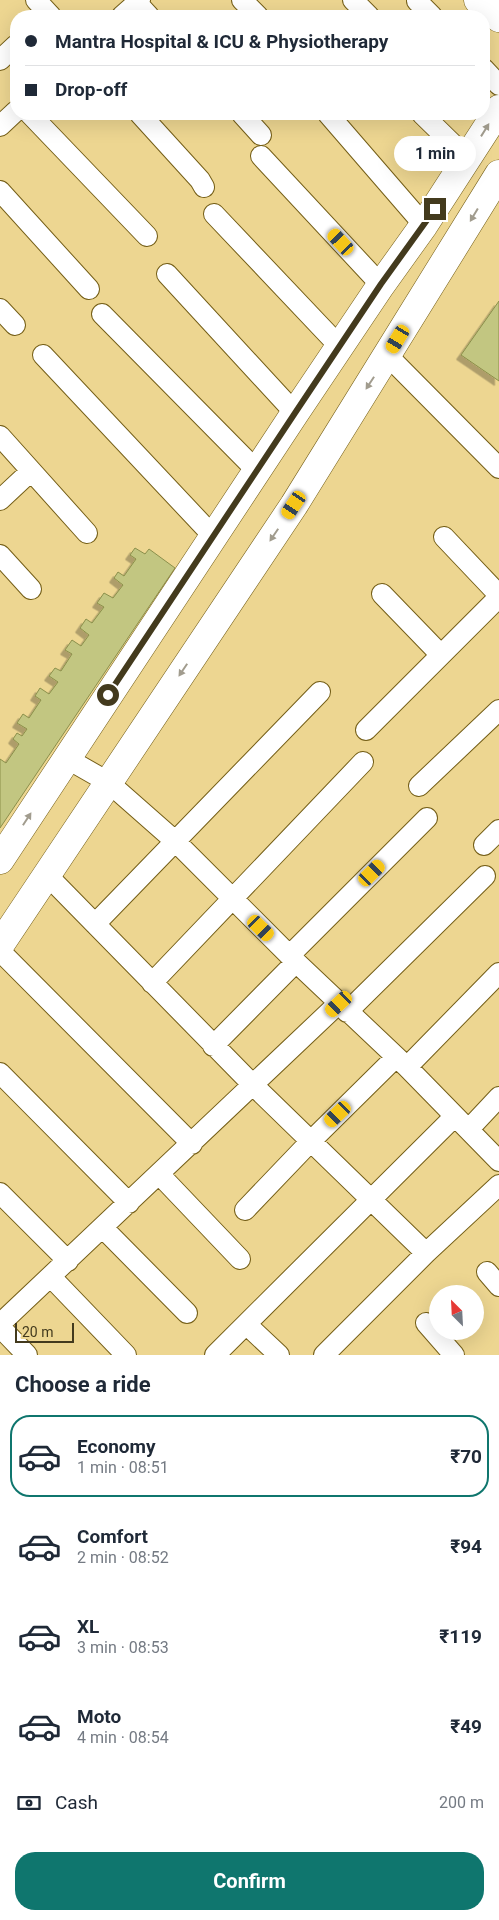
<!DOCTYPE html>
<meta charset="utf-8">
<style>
:root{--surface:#fff;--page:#f2f2f3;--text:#1f2937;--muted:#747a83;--line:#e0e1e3;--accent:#0f766e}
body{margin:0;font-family:Roboto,sans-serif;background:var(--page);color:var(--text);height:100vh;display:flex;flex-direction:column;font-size:19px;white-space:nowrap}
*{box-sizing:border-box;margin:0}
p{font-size:16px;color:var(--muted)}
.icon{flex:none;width:28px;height:28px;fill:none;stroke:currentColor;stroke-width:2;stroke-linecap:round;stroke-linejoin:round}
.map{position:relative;height:1355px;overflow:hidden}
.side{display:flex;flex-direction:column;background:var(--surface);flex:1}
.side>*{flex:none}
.banner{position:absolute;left:10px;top:10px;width:480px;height:110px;border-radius:20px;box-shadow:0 5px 20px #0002;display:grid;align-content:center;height:110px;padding:0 15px;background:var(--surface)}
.needle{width:32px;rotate:336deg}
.tools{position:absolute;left:429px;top:1285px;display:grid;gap:10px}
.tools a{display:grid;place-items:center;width:55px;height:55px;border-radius:50%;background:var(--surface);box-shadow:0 5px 20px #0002;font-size:25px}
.scale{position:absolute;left:15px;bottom:12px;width:59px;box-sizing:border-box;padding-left:5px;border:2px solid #433a1d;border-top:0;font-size:14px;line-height:18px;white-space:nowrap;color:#433a1d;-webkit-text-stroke:4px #edd691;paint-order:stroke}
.end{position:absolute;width:22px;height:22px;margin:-11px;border:6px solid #433a1d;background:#fff;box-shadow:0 0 0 2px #fff}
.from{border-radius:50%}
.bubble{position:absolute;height:35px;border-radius:18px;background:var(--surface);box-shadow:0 5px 20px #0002;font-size:16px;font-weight:700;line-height:35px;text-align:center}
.car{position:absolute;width:15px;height:30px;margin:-15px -8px;border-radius:6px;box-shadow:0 0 4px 1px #0007;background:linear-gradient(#f5c518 24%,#345 0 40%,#f5c518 0 76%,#345 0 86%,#f5c518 0)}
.banner b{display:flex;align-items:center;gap:18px;height:48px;font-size:19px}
.banner b+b{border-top:1px solid var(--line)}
.banner i{width:12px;height:12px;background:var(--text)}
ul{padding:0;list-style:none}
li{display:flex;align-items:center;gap:15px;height:82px;margin:0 10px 8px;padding:0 5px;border:2px solid transparent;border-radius:20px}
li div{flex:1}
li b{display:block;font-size:19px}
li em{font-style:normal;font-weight:700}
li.on{border-color:var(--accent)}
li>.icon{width:45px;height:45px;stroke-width:1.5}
h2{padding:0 15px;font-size:22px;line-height:60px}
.pay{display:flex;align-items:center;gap:12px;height:55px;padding:0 15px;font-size:19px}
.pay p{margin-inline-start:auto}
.cta{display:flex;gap:10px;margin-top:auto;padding:10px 15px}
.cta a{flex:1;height:58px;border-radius:20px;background:var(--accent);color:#fff;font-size:20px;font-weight:700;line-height:58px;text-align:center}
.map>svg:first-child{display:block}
.building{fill:#c2c681;stroke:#8b8f4b;filter:url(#shadow)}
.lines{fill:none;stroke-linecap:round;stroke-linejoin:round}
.street-casing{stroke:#745e17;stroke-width:22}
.secondary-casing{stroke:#745e17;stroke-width:29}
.street{stroke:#fff;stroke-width:20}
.secondary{stroke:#fff;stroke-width:28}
.oneway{fill:#a19c8e}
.route{stroke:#433a1d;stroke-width:6}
</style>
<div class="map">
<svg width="499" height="1355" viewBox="0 0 499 1355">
<defs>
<filter id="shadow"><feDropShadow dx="-4.5" dy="4.5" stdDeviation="0" flood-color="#0004"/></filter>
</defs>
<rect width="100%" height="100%" fill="#edd691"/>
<!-- building -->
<path class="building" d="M499,301V381L461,355Z
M135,548L145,554L149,549L175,568L0,828V759L6,763L19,744L13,739L17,733L22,736L27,729L17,723L23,714L29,718L41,700L35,696L40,688L49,694L58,682L49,676L55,668L61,671L72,654L65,650L72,640L81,646L89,635L80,628L86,619L92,623L104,607L97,603L104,593L113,598L123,585L114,578L118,572L124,576L136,559L130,555Z"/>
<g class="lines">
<!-- street casing -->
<g class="street-casing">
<path id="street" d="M36,0L51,16
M242,0L258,16
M353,0L369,16
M417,1L432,16
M137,3L149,16
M122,16L140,0
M0,60L16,45
M484,69L499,85
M30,114L147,236
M140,114L200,180L204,187
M242,114L261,135
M328,114L424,225
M422,114L467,158
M0,126L16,111
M261,156L381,285
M0,191L89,289
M214,214L340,347
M167,274L295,413
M0,309L15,325
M102,314L257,471
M43,355L214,537
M388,356L499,468
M0,436L87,533
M0,500L31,471
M444,537L499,595
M0,555L31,589
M382,594L440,654
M366,730L499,597
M66,758L108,782L175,841L296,962L407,1067L499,1161
M419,786L499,710
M484,845L499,830
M47,875L253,1085L426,1253
M95,924L320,692
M0,951L192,1144
M290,955L427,818
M152,983L363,762
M347,1012L485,876
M213,1046L296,962
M407,1067L499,973
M0,1073L129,1203
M469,1129L499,1097
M159,1174L240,1259
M0,1193L68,1261
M245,1210L310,1142L395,1058
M103,1228L187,1313
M487,1272L499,1286
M51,1277L126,1355
M426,1323L454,1355
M0,1324L339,1003
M247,1325L279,1355
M0,1327L27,1355
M215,1355L455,1116
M324,1355L426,1253L499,1185"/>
</g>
<!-- secondary casing -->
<g class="secondary-casing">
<path id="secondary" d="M478,0L499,18
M0,860L295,413L381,285L424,225L499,109
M0,945L294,505L499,174"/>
</g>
<!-- street -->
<use href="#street" class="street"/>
<!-- secondary -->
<use href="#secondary" class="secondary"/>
</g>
<!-- one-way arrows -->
<defs><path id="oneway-solid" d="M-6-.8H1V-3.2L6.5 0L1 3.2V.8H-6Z" transform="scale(1.25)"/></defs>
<g class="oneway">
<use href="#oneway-solid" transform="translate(485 130) rotate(-58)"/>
<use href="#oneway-solid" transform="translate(474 215) rotate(121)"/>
<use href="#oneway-solid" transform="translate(370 383) rotate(123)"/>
<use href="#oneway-solid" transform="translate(274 535) rotate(124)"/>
<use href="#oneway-solid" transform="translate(183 670) rotate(124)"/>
<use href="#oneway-solid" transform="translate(27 819) rotate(-57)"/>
</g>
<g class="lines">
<!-- route -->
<path class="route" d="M108,695L295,413L381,284L435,209"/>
</g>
</svg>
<div class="tools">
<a><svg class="needle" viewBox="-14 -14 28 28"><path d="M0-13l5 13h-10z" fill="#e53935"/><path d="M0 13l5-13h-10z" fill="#747a83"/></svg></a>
</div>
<div class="scale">20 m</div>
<i class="end from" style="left:108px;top:695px"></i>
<i class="end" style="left:435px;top:209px"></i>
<div class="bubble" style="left:394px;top:136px;width:82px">1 min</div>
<i class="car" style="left:341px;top:242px;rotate:317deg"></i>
<i class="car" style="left:398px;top:339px;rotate:211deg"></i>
<i class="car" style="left:294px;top:505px;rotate:214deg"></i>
<i class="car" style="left:372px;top:873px;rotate:45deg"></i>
<i class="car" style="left:261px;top:928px;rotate:134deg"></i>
<i class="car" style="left:339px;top:1004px;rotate:227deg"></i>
<i class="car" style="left:338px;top:1114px;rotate:226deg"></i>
<div class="banner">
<b><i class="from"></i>Mantra Hospital &amp; ICU &amp; Physiotherapy</b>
<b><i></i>Drop-off</b>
</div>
</div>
<section class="side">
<h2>Choose a ride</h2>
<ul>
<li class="on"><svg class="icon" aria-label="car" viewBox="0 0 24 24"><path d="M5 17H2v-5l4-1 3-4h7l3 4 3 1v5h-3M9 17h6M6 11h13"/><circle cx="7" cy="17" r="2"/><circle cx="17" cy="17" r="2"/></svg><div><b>Economy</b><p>1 min · 08:51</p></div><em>₹70</em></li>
<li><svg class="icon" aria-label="car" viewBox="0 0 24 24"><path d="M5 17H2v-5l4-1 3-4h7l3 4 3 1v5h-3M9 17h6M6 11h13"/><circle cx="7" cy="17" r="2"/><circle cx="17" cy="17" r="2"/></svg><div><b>Comfort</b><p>2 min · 08:52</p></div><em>₹94</em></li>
<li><svg class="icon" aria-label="car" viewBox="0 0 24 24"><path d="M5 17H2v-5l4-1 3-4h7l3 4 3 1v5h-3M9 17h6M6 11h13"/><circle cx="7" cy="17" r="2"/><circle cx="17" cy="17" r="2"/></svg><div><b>XL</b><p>3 min · 08:53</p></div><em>₹119</em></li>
<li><svg class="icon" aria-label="car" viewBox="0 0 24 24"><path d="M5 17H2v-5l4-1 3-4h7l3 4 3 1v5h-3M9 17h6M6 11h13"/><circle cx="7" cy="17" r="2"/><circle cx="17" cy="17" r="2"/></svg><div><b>Moto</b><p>4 min · 08:54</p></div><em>₹49</em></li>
</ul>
<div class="pay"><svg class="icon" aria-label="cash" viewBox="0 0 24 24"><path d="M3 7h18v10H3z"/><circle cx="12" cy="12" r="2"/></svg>Cash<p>200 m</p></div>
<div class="cta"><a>Confirm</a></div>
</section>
